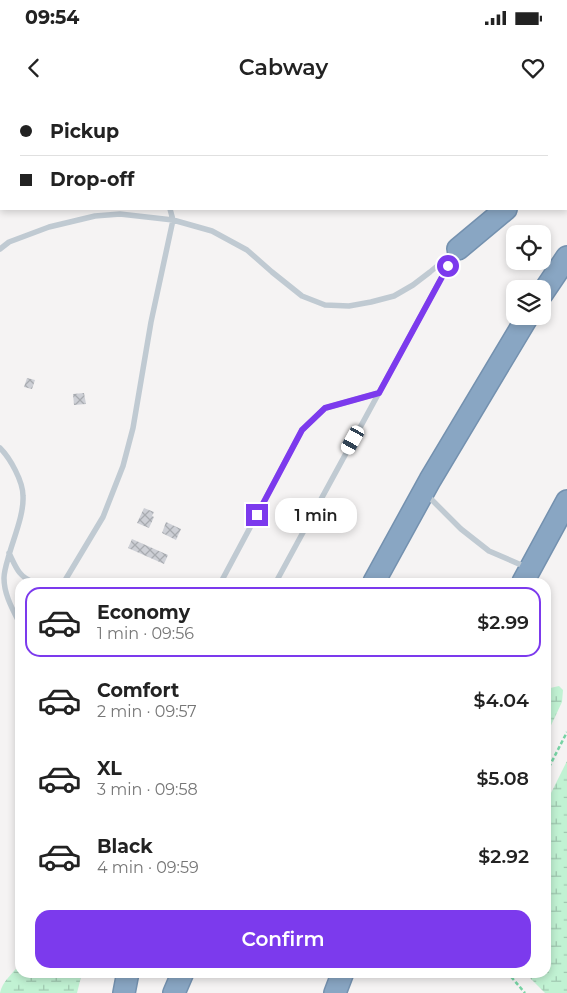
<!DOCTYPE html>
<meta charset="utf-8">
<style>
:root{--surface:#fff;--page:#f6f6f6;--text:#222;--muted:#767676;--line:#e0e0e0;--accent:#7c3aed}
body{margin:0;font-family:Montserrat,sans-serif;background:var(--page);color:var(--text);height:100vh;display:flex;flex-direction:column;font-size:19px;white-space:nowrap}
*{box-sizing:border-box;margin:0}
p{font-size:16px;color:var(--muted)}
.icon{flex:none;width:28px;height:28px;fill:none;stroke:currentColor;stroke-width:2;stroke-linecap:round;stroke-linejoin:round}
.map{position:relative;flex:1;overflow:hidden}
.side{position:absolute;left:15px;top:478px;width:536px;height:400px;display:flex;flex-direction:column;background:var(--surface);border-radius:15px;box-shadow:0 2px 8px #0003}
.side>*{flex:none}
.banner{position:absolute;left:0px;top:0px;width:568px;height:110px;box-shadow:0 2px 8px #0003;display:grid;align-content:center;height:110px;padding:0 20px;background:var(--surface)}
.controls{position:absolute;left:506px;top:125px;display:grid;gap:10px}
.controls a{display:grid;place-items:center;width:45px;height:45px;border-radius:10px;background:var(--surface);box-shadow:0 2px 8px #0003;font-size:25px}
.end{position:absolute;width:22px;height:22px;margin:-11px;border:6px solid #7c3aed;background:#fff;box-shadow:0 0 0 2px #fff}
.from{border-radius:50%}
.bubble{position:absolute;height:35px;border-radius:15px;background:var(--surface);box-shadow:0 2px 8px #0003;font-size:16px;font-weight:600;line-height:35px;text-align:center}
.car{position:absolute;width:15px;height:30px;margin:-15px -8px;border-radius:6px;box-shadow:0 0 4px 1px #0007;background:linear-gradient(#fff 24%,#345 0 40%,#fff 0 76%,#345 0 86%,#fff 0)}
.banner b{display:flex;align-items:center;gap:18px;height:48px;font-size:19px}
.banner b+b{border-top:1px solid var(--line)}
.banner i{width:12px;height:12px;background:var(--text)}
ul{padding:9px 0 0;list-style:none}
li{display:flex;align-items:center;gap:15px;height:70px;margin:0 10px 8px;padding:0 10px;border:2px solid transparent;border-radius:15px}
li div{flex:1}
li b{display:block;font-size:19px}
li em{font-style:normal;font-weight:600}
li.active{border-color:var(--accent)}
li>.icon{width:45px;height:45px;stroke-width:1.5}
.button{display:flex;gap:10px;margin-top:auto;padding:10px 20px}
.button a{flex:1;height:58px;border-radius:15px;background:var(--accent);color:#fff;font-size:20px;font-weight:600;line-height:58px;text-align:center}
.status{display:flex;justify-content:space-between;align-items:center;height:35px;padding:0 25px;background:var(--surface);direction:ltr}
.status svg{height:14px;fill:currentColor}
header{display:flex;justify-content:space-between;align-items:center;height:65px;padding:0 20px;background:var(--surface);font-size:22px;font-weight:600}
.map>svg:first-child{display:block}
.wetland{fill:url(#wetland-marsh)}
.building{fill:url(#building-cross-hatch)}
.lines{fill:none;stroke-linecap:round;stroke-linejoin:round}
.highway-casing{stroke:#7491af;stroke-width:24}
.path{stroke:#77d3a4;stroke-width:2.5;stroke-dasharray:4 2.5;stroke-linecap:butt}
.lane{stroke:#c0cad2;stroke-width:5.5}
.highway{stroke:#89a6c3;stroke-width:21}
.route{stroke:#7c3aed;stroke-width:6}
</style>
<div class="status"><b>09:54</b><svg viewBox="0 0 49 12"><path d="M0 12V9h3v3zM5 12V6h3v6zM10 12V3h3v9zM15 12V0h3v12zM26 1h20v11H26zM47 4h2v5h-2z"/></svg></div>
<header><svg class="icon" aria-label="back" viewBox="0 0 24 24"><path d="M15 5l-7 7 7 7"/></svg>Cabway<svg class="icon" aria-label="heart" viewBox="0 0 24 24"><path d="M12 20l-8-8c-3-5 5-10 8-4 3-6 11-1 8 4z"/></svg></header>
<div class="map">
<svg width="567" height="893" viewBox="0 0 567 893">
<defs>
<pattern id="wetland-marsh" width="20" height="14" patternUnits="userSpaceOnUse" patternTransform="scale(1.25)"><rect width="20" height="14" fill="#c1f2d3"/><path d="M1 5h8M5 5V1M11 12h8M15 12V8" fill="none" stroke="#9fc7af"/></pattern>
<pattern id="building-cross-hatch" width="8" height="8" patternUnits="userSpaceOnUse" patternTransform="scale(1.25)"><rect width="8" height="8" fill="#cdcfd5"/><path d="M0 0l8 8M0 8l8-8" fill="none" stroke="#a8abb0"/></pattern>
</defs>
<rect width="100%" height="100%" fill="#f5f3f3"/>
<!-- wetland -->
<path class="wetland" d="M349,0H552L550,1H352Z
M559,586L563,590L562,602L546,636V589Z
M567,661V893H545L525,873L546,872V703Z
M20,864V872L82,873L77,893H0C2,882 13,873 20,864Z"/>
<!-- building -->
<path class="building" d="M27,278L35,280L32,289L24,287Z
M84,293L86,304L74,305L73,294Z
M144,408L154,412L152,416L154,417L149,428L137,423Z
M166,422L181,429L176,440L162,433Z
M132,439L168,455L164,464L128,448Z"/>
<g class="lines">
<!-- highway casing -->
<g class="highway-casing">
<path id="highway" d="M566,62L567,61
M458,149L506,109
M542,194L567,157
M374,482L430,380L528,216
M523,482L567,401
M124,893L128,872
M174,893L183,872
M335,893L343,872"/>
</g>
<!-- path -->
<path class="path" d="M546,673L567,632
M507,872L525,893"/>
<!-- lane -->
<path class="lane" d="M0,84L1,83
M0,149L9,142L49,127L95,116L120,114L173,120L212,131L247,150L272,172L302,196L325,205L349,206L371,202L394,196L413,185L430,172L454,152
M0,348C10,358 23,381 23,396C24,414 14,437 9,455C7,462 4,471 4,478C4,495 13,510 20,524
M426,394L461,429L489,451L526,467
M9,453C16,467 18,476 33,482
M64,482L103,417L123,366L133,328L151,222L173,120L170,109
M221,482L302,330L325,308L379,293
M276,482L455,153"/>
<!-- highway -->
<use href="#highway" class="highway"/>
</g>
<g class="lines">
<!-- route -->
<path class="route" d="M257,415L302,330L325,308L379,293L448,166"/>
</g>
</svg>
<div class="controls">
<a><svg class="icon" aria-label="locate" viewBox="0 0 24 24"><circle cx="12" cy="12" r="6"/><path d="M12 2v4M12 18v4M2 12h4M18 12h4"/></svg></a>
<a><svg class="icon" aria-label="layers" viewBox="0 0 24 24"><path d="M12 4l9 5-9 5-9-5zM3 14l9 5 9-5"/></svg></a>
</div>
<i class="end from" style="left:448px;top:166px"></i>
<i class="end" style="left:257px;top:415px"></i>
<div class="bubble" style="left:275px;top:398px;width:82px">1 min</div>
<i class="car" style="left:353px;top:340px;rotate:209deg"></i>
<div class="banner">
<b><i class="from"></i>Pickup</b>
<b><i></i>Drop-off</b>
</div>
<section class="side">
<ul>
<li class="active"><svg class="icon" aria-label="car" viewBox="0 0 24 24"><path d="M5 17H2v-5l4-1 3-4h7l3 4 3 1v5h-3M9 17h6M6 11h13"/><circle cx="7" cy="17" r="2"/><circle cx="17" cy="17" r="2"/></svg><div><b>Economy</b><p>1 min · 09:56</p></div><em>$2.99</em></li>
<li><svg class="icon" aria-label="car" viewBox="0 0 24 24"><path d="M5 17H2v-5l4-1 3-4h7l3 4 3 1v5h-3M9 17h6M6 11h13"/><circle cx="7" cy="17" r="2"/><circle cx="17" cy="17" r="2"/></svg><div><b>Comfort</b><p>2 min · 09:57</p></div><em>$4.04</em></li>
<li><svg class="icon" aria-label="car" viewBox="0 0 24 24"><path d="M5 17H2v-5l4-1 3-4h7l3 4 3 1v5h-3M9 17h6M6 11h13"/><circle cx="7" cy="17" r="2"/><circle cx="17" cy="17" r="2"/></svg><div><b>XL</b><p>3 min · 09:58</p></div><em>$5.08</em></li>
<li><svg class="icon" aria-label="car" viewBox="0 0 24 24"><path d="M5 17H2v-5l4-1 3-4h7l3 4 3 1v5h-3M9 17h6M6 11h13"/><circle cx="7" cy="17" r="2"/><circle cx="17" cy="17" r="2"/></svg><div><b>Black</b><p>4 min · 09:59</p></div><em>$2.92</em></li>
</ul>
<div class="button"><a>Confirm</a></div>
</section>
</div>
